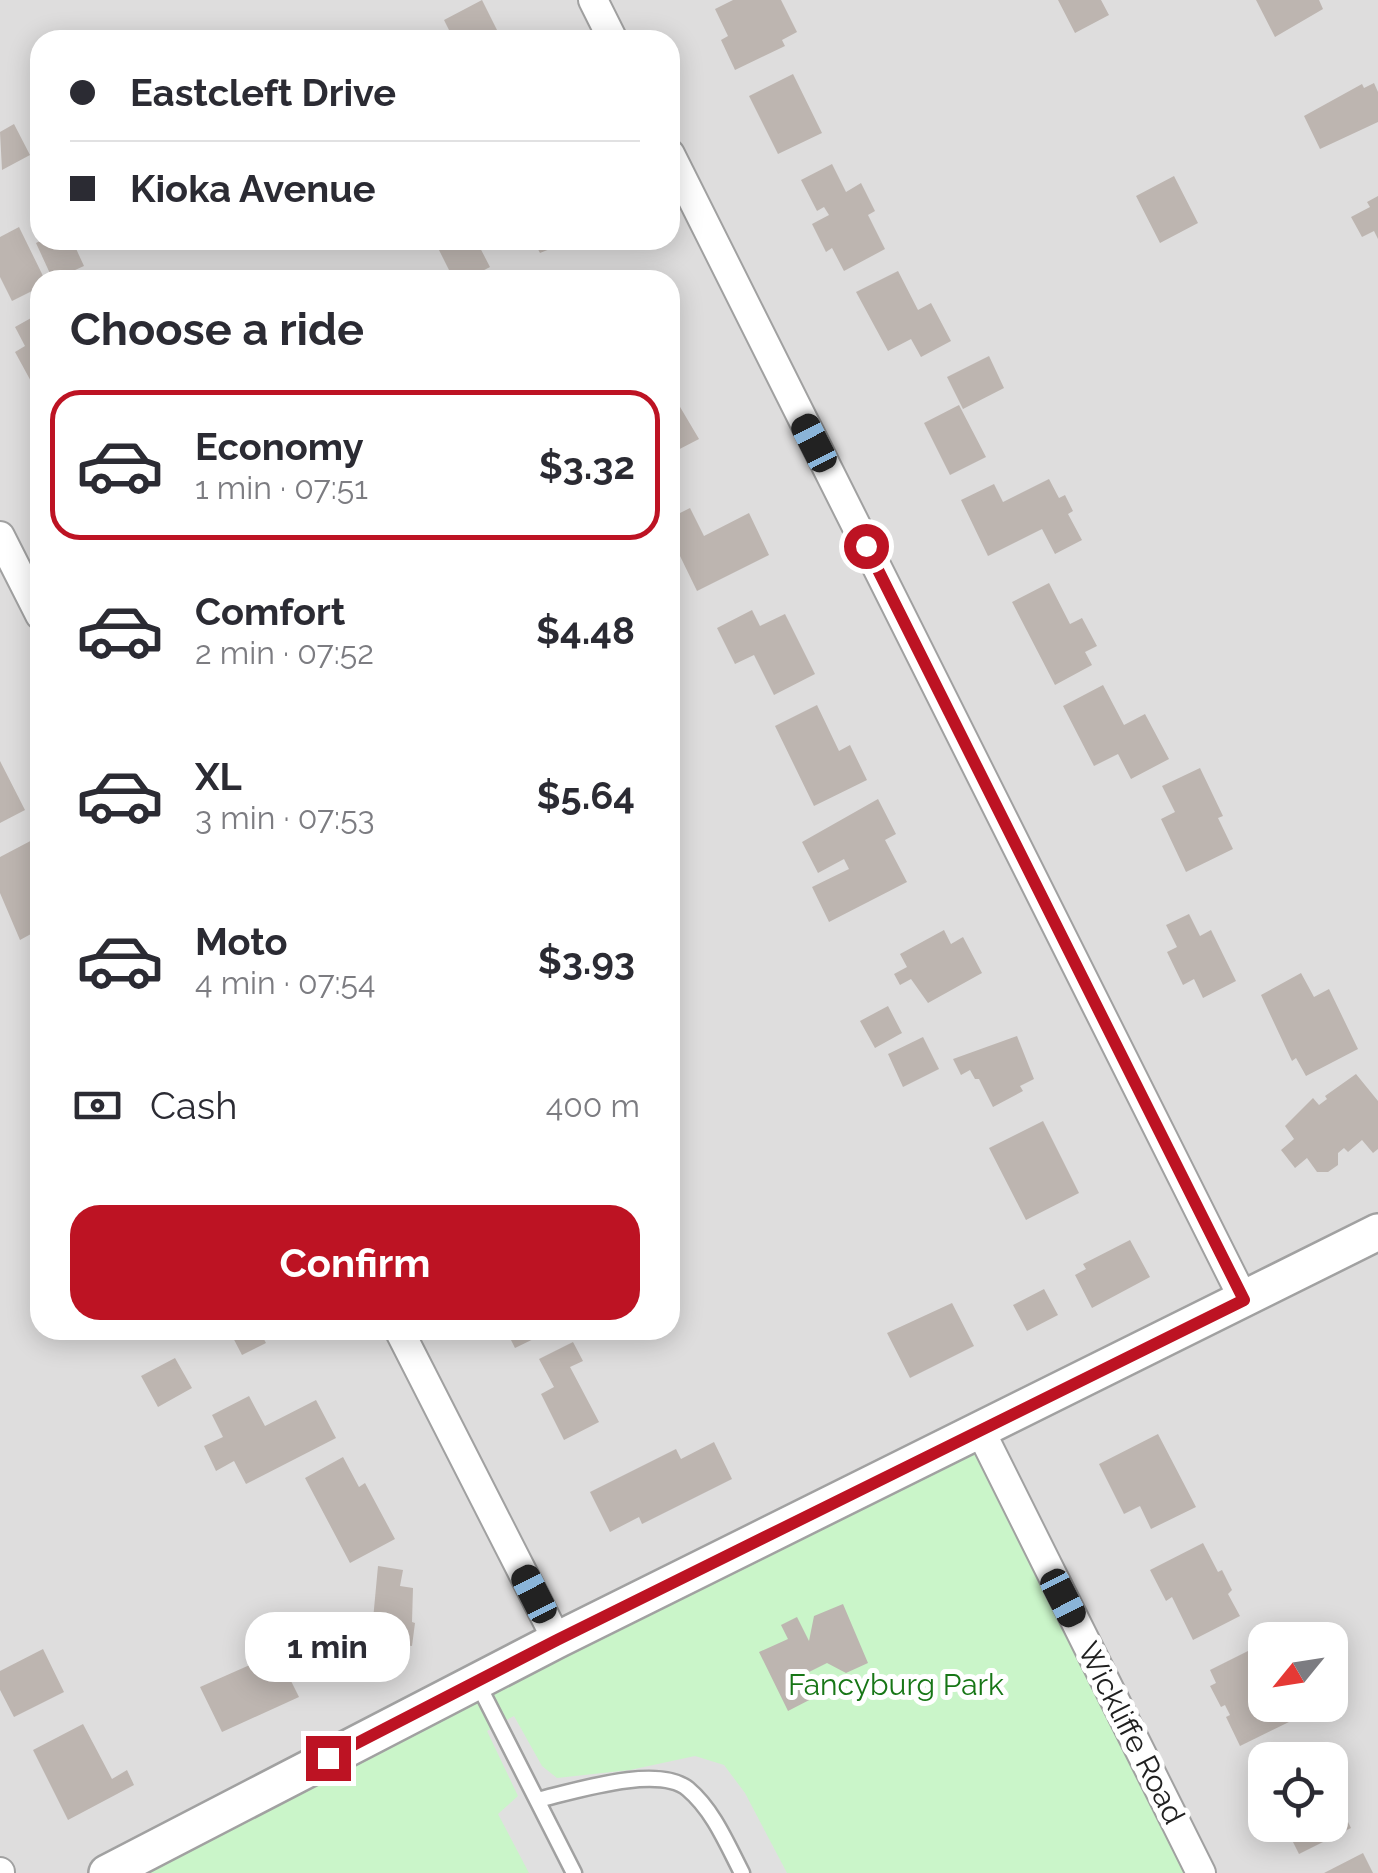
<!DOCTYPE html>
<meta charset="utf-8">
<style>
:root{--surface:#fff;--page:#f2f2f3;--text:#2b2b33;--muted:#7c7c81;--line:#e1e1e2;--accent:#bd1323}
body{margin:0;font-family:Raleway,sans-serif;background:var(--page);color:var(--text);height:100vh;display:flex;flex-direction:column;font-size:38px;white-space:nowrap}
*{box-sizing:border-box;margin:0}
p{font-size:32px;color:var(--muted)}
.icon{flex:none;width:55px;height:55px;fill:none;stroke:currentColor;stroke-width:2;stroke-linecap:round;stroke-linejoin:round}
.map{position:relative;flex:1;overflow:hidden}
.details{position:absolute;left:30px;top:270px;width:650px;height:1070px;display:flex;flex-direction:column;background:var(--surface);border-radius:30px;box-shadow:0 5px 25px #0003}
.details>*{flex:none}
.banner{position:absolute;left:30px;top:30px;width:650px;height:220px;border-radius:30px;box-shadow:0 5px 25px #0003;display:grid;align-content:center;height:220px;padding:0 40px;background:var(--surface)}
.needle{width:65px;rotate:240deg}
.controls{position:absolute;left:1248px;top:1622px;display:grid;gap:20px}
.controls a{display:grid;place-items:center;width:100px;height:100px;border-radius:20px;background:var(--surface);box-shadow:0 5px 25px #0003;font-size:50px}
.end{position:absolute;width:45px;height:45px;margin:-22px;border:12px solid #bd1323;background:#fff;box-shadow:0 0 0 5px #fff}
.from{border-radius:50%}
.bubble{position:absolute;height:70px;border-radius:30px;background:var(--surface);box-shadow:0 5px 25px #0003;font-size:32px;font-weight:700;line-height:70px;text-align:center}
.car{position:absolute;width:30px;height:60px;margin:-30px -15px;border-radius:12px;box-shadow:0 0 8px 2px #0007;background:linear-gradient(#222 24%,#8ab4d8 0 40%,#222 0 76%,#8ab4d8 0 86%,#222 0)}
.banner b{display:flex;align-items:center;gap:35px;height:95px;font-size:38px}
.banner b+b{border-top:2px solid var(--line)}
.banner i{width:25px;height:25px;background:var(--text)}
ul{padding:0;list-style:none}
li{display:flex;align-items:center;gap:30px;height:150px;margin:0 20px 15px;padding:0 20px;border:5px solid transparent;border-radius:30px}
li div{flex:1}
li b{display:block;font-size:38px}
li em{font-style:normal;font-weight:700}
li.on{border-color:var(--accent)}
li>.icon{width:90px;height:90px;stroke-width:1.5}
h2{padding:0 40px;font-size:45px;line-height:120px}
.pay{display:flex;align-items:center;gap:25px;height:110px;padding:0 40px;font-size:38px}
.pay p{margin-inline-start:auto}
.cta{display:flex;gap:20px;margin-top:auto;padding:20px 40px}
.cta a{flex:1;height:115px;border-radius:30px;background:var(--accent);color:#fff;font-size:40px;font-weight:700;line-height:115px;text-align:center}
.map>svg:first-child{display:block}
.residential{fill:#dedddd;fill-rule:evenodd}
.park{fill:#caf5c9}
.parking{fill:#e0e0e0}
.building{fill:#bdb5b0}
.lines{fill:none;stroke-linecap:round;stroke-linejoin:round}
.service-casing{stroke:#a1a1a1;stroke-width:19}
.minor-casing{stroke:#a1a1a1;stroke-width:32}
.tertiary-casing{stroke:#a1a1a1;stroke-width:40}
.service{stroke:#fff;stroke-width:14}
.minor{stroke:#fff;stroke-width:28}
.tertiary{stroke:#fff;stroke-width:35}
.route{stroke:#bd1323;stroke-width:12}
.labels{text-anchor:middle;stroke-width:10;stroke-linejoin:round;paint-order:stroke}
.park-label{font-size:30px;fill:#177616;stroke:#fff}
.street-label{font-size:30px;fill:#202020;stroke:#fff}
</style>
<div class="map">
<svg width="1378" height="1873" viewBox="0 0 1378 1873">
<rect width="100%" height="100%" fill="#f0ece7"/>
<!-- residential -->
<path class="residential" d="M0,0H1378V1873H0ZM40,40H670V240H40ZM40,280H670V1330H40ZM1265,1640H1330V1705H1265ZM1265,1760H1330V1825H1265Z"/>
<!-- park -->
<path class="park" d="M981,1432L1201,1873H107Z"/>
<!-- parking -->
<path class="parking" d="M514,1716L542,1766L557,1778L630,1770L695,1756L724,1765L745,1793L787,1873H529L498,1814L518,1796L487,1731Z"/>
<!-- building -->
<path class="building" d="M482,0L500,36L492,40H443L452,36L444,20Z
M733,0H781L797,32L782,40L785,46L735,70L721,40L728,36L715,9Z
M1058,0H1101L1109,15L1075,33Z
M1256,0H1319L1323,9L1275,37Z
M793,74L822,133L778,154L749,96Z
M1374,83L1378,92V122L1320,149L1304,116L1362,84L1364,88Z
M14,124L30,155L2,170L0,132Z
M832,164L846,192L861,183L875,211L868,215L885,249L844,271L832,248L826,252L812,224L829,215L824,207L817,211L801,180Z
M1174,176L1198,223L1160,243L1136,196Z
M1378,196V239L1374,231L1362,237L1351,217L1370,207L1367,202Z
M19,227L45,280H40V287L12,301L0,277V237Z
M42,240H72L84,266L53,280L36,243Z
M448,240H476L490,267L465,280H454L437,246Z
M533,240H572L540,253Z
M898,271L918,310L931,303L951,341L921,357L911,339L888,351L856,292Z
M40,313V381L33,385L15,352L25,346L15,327Z
M989,356L1004,388L963,409L947,377Z
M670,390L699,439L670,454Z
M959,405L986,457L950,475L924,423Z
M1049,479L1059,498L1065,495L1073,511L1068,514L1082,540L1055,554L1042,529L988,556L961,500L994,484L1003,502Z
M690,508L704,536L749,513L769,555L697,591L680,556L670,561V518Z
M1049,583L1070,624L1082,618L1097,646L1085,652L1092,665L1055,685L1012,602Z
M752,610L760,626L785,614L815,674L774,695L754,655L735,664L717,628Z
M1103,685L1124,725L1145,714L1169,759L1131,779L1118,754L1094,766L1063,706Z
M817,705L839,751L850,745L867,780L814,806L775,726Z
M0,761L25,810L0,823Z
M1200,768L1223,816L1218,818L1233,849L1186,872L1161,819L1175,812L1162,786Z
M878,799L896,834L885,840L907,882L829,922L812,887L849,869L844,859L818,873L802,842Z
M38,837L40,891L36,893L40,900V929L20,940L0,893V857Z
M1189,914L1200,936L1211,930L1236,981L1203,998L1194,979L1183,985L1167,952L1177,947L1166,925Z
M944,930L951,944L963,937L982,973L928,1003L911,979L900,985L894,974L907,967L900,954Z
M1301,973L1314,997L1329,989L1358,1049L1306,1076L1296,1058L1292,1061L1261,995Z
M888,1006L902,1033L875,1048L860,1021Z
M1017,1036L1034,1079L1020,1086L1023,1091L993,1107L979,1079H975L970,1070L961,1075L953,1059Z
M923,1037L939,1069L903,1087L888,1054Z
M1356,1074L1378,1101V1149L1373,1153L1362,1140L1348,1152L1344,1148L1338,1153V1165L1328,1172H1317L1307,1158L1295,1168L1281,1150L1294,1139L1285,1126L1313,1098L1319,1105L1327,1099L1325,1096Z
M1043,1121L1079,1193L1026,1220L989,1148Z
M1130,1240L1150,1277L1092,1308L1075,1275L1086,1269L1083,1264Z
M1044,1289L1058,1315L1027,1331L1013,1305Z
M952,1303L974,1346L910,1378L887,1333Z
M229,1330H259L266,1343L242,1355Z
M506,1330H552L515,1348Z
M573,1342L583,1361L570,1367L599,1422L564,1440L541,1394L554,1387L539,1359Z
M175,1358L192,1388L158,1407L141,1376Z
M249,1396L265,1426L316,1400L336,1438L246,1484L234,1461L216,1471L204,1446L223,1437L212,1415Z
M1158,1434L1196,1507L1151,1529L1140,1506L1124,1514L1099,1464Z
M714,1442L732,1479L642,1524L639,1517L610,1532L590,1492L676,1449L681,1459Z
M343,1457L359,1487L365,1483L395,1539L350,1563L305,1478Z
M1203,1543L1218,1572L1222,1570L1232,1590L1228,1594L1240,1616L1193,1640L1172,1597L1166,1601L1150,1570Z
M378,1566L403,1570L400,1586L413,1588L412,1622L415,1623L412,1646L371,1641Z
M843,1604L868,1663L846,1673L827,1663L805,1674L817,1696L788,1711L759,1652L788,1639L781,1625L797,1617L809,1641L814,1616Z
M1256,1647L1265,1667V1705H1284L1291,1721L1240,1746L1226,1717L1230,1715L1225,1705L1221,1707L1210,1686L1216,1683L1210,1670Z
M43,1649L64,1692L14,1717L0,1690V1671Z
M277,1653L299,1697L222,1732L200,1687Z
M83,1724L112,1779L127,1770L134,1785L68,1820L33,1750Z
M1330,1786L1351,1828L1299,1854L1287,1830L1283,1831L1280,1825H1330Z
M1363,1853L1373,1873H1324Z"/>
<g class="lines">
<!-- service casing -->
<g class="service-casing">
<path id="service" d="M477,1682L574,1873
M537,1800C572,1792 658,1764 688,1789C713,1810 727,1844 742,1873"/>
</g>
<!-- minor casing -->
<g class="minor-casing">
<path id="minor" d="M593,0L613,40
M670,154L1244,1300
M0,536L40,615
M399,1330L557,1640
M981,1432L1201,1873
M0,1872V1873"/>
</g>
<!-- tertiary casing -->
<g class="tertiary-casing">
<path id="tertiary" d="M107,1873L557,1640L1378,1232"/>
</g>
<!-- service -->
<use href="#service" class="service"/>
<!-- minor -->
<use href="#minor" class="minor"/>
<!-- tertiary -->
<use href="#tertiary" class="tertiary"/>
</g>
<g class="lines">
<!-- route -->
<path class="route" d="M328,1758L557,1640L1244,1300L866,546"/>
</g>
<g class="labels">
<!-- park labels -->
<g class="park-label">
<text x="896" y="1695">Fancyburg Park</text>
</g>
<!-- street labels -->
<g class="street-label">
<text transform="translate(1131 1733) rotate(63)" y="10">Wickliffe Road</text>
</g>
</g>
</svg>
<div class="controls">
<a><svg class="needle" viewBox="-14 -14 28 28"><path d="M0-13l5 13h-10z" fill="#e53935"/><path d="M0 13l5-13h-10z" fill="#7c7c81"/></svg></a>
<a><svg class="icon" aria-label="locate" viewBox="0 0 24 24"><circle cx="12" cy="12" r="6"/><path d="M12 2v4M12 18v4M2 12h4M18 12h4"/></svg></a>
</div>
<i class="end from" style="left:866px;top:546px"></i>
<i class="end" style="left:328px;top:1758px"></i>
<div class="bubble" style="left:245px;top:1612px;width:165px">1 min</div>
<i class="car" style="left:814px;top:443px;rotate:333deg"></i>
<i class="car" style="left:534px;top:1594px;rotate:333deg"></i>
<i class="car" style="left:1063px;top:1598px;rotate:153deg"></i>
<div class="banner">
<b><i class="from"></i>Eastcleft Drive</b>
<b><i></i>Kioka Avenue</b>
</div>
<section class="details">
<h2>Choose a ride</h2>
<ul>
<li class="on"><svg class="icon" aria-label="car" viewBox="0 0 24 24"><path d="M5 17H2v-5l4-1 3-4h7l3 4 3 1v5h-3M9 17h6M6 11h13"/><circle cx="7" cy="17" r="2"/><circle cx="17" cy="17" r="2"/></svg><div><b>Economy</b><p>1 min · 07:51</p></div><em>$3.32</em></li>
<li><svg class="icon" aria-label="car" viewBox="0 0 24 24"><path d="M5 17H2v-5l4-1 3-4h7l3 4 3 1v5h-3M9 17h6M6 11h13"/><circle cx="7" cy="17" r="2"/><circle cx="17" cy="17" r="2"/></svg><div><b>Comfort</b><p>2 min · 07:52</p></div><em>$4.48</em></li>
<li><svg class="icon" aria-label="car" viewBox="0 0 24 24"><path d="M5 17H2v-5l4-1 3-4h7l3 4 3 1v5h-3M9 17h6M6 11h13"/><circle cx="7" cy="17" r="2"/><circle cx="17" cy="17" r="2"/></svg><div><b>XL</b><p>3 min · 07:53</p></div><em>$5.64</em></li>
<li><svg class="icon" aria-label="car" viewBox="0 0 24 24"><path d="M5 17H2v-5l4-1 3-4h7l3 4 3 1v5h-3M9 17h6M6 11h13"/><circle cx="7" cy="17" r="2"/><circle cx="17" cy="17" r="2"/></svg><div><b>Moto</b><p>4 min · 07:54</p></div><em>$3.93</em></li>
</ul>
<div class="pay"><svg class="icon" aria-label="cash" viewBox="0 0 24 24"><path d="M3 7h18v10H3z"/><circle cx="12" cy="12" r="2"/></svg>Cash<p>400 m</p></div>
<div class="cta"><a>Confirm</a></div>
</section>
</div>
